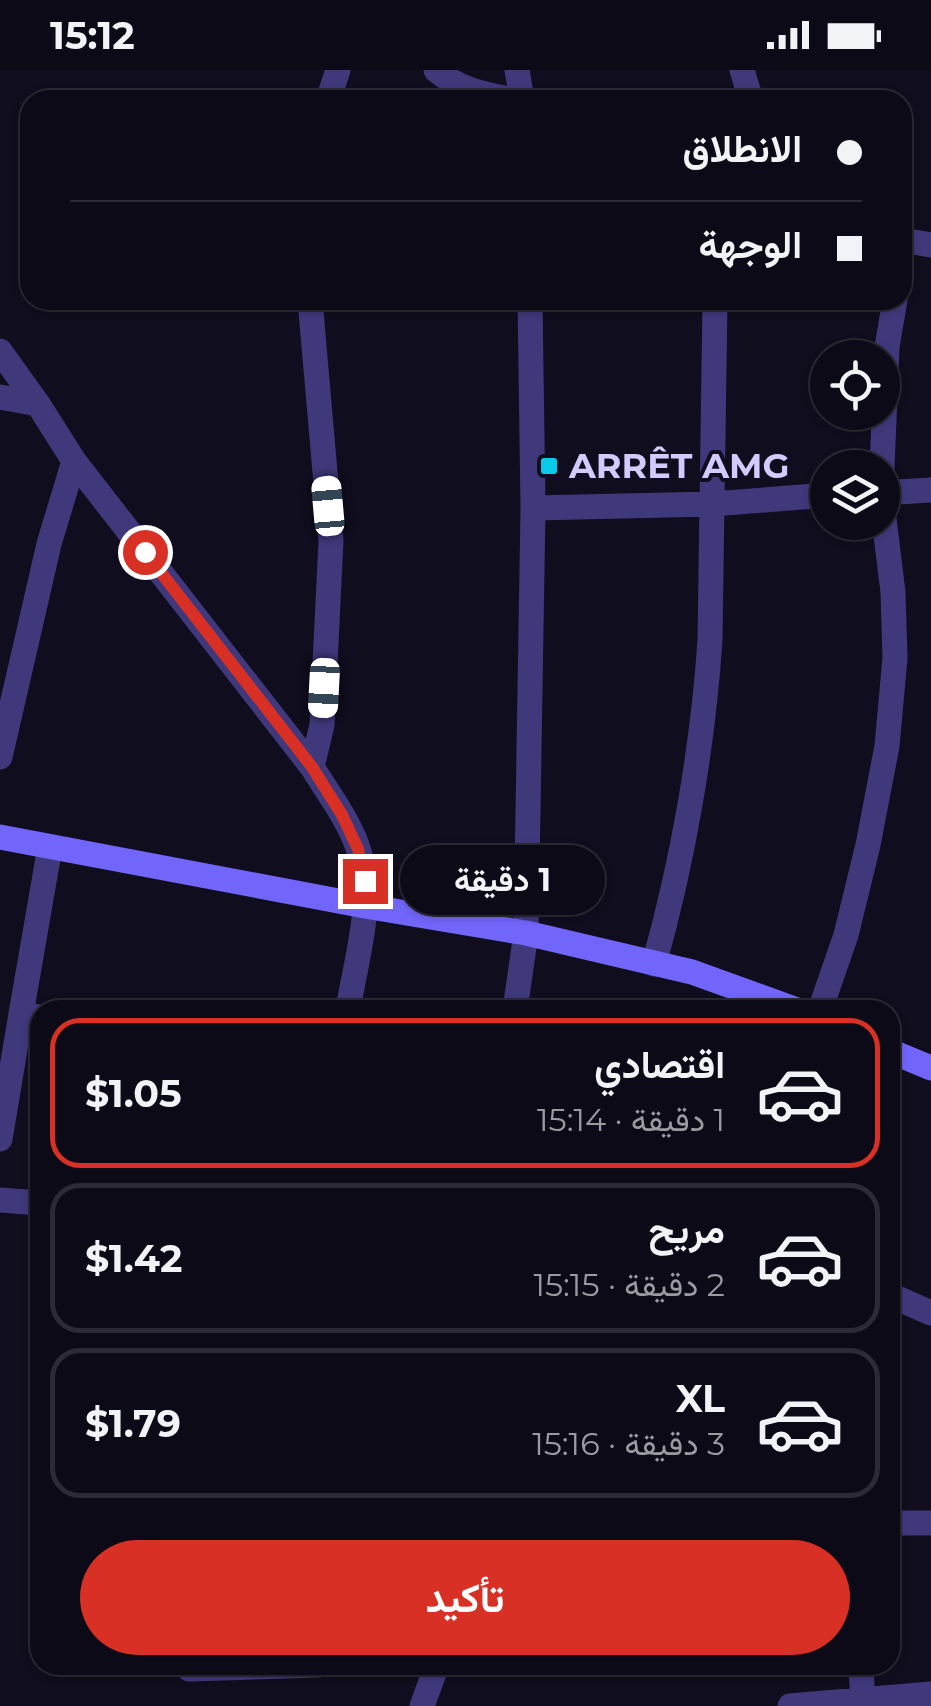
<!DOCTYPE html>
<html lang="ar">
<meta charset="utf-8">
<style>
:root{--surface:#0c0a16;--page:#1a1823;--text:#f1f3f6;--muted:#9a9aa1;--line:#2c2b35;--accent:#d93025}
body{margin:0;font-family:Montserrat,Vazirmatn,sans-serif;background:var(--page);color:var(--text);direction:rtl;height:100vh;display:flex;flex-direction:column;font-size:38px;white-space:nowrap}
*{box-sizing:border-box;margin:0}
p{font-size:32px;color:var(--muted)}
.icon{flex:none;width:55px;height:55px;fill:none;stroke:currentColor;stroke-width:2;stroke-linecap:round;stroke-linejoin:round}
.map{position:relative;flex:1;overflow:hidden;direction:ltr}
.drawer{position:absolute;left:30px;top:930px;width:870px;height:675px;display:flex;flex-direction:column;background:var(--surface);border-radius:30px;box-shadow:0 2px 8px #0004,0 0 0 2px var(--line);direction:rtl}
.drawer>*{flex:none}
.hud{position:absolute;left:20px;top:20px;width:892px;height:220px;border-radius:30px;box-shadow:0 2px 8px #0004,0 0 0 2px var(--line);direction:rtl;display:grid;align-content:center;height:220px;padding:0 50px;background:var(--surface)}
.buttons{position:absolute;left:810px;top:270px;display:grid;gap:20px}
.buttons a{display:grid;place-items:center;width:90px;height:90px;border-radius:50%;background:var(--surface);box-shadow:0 2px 8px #0004,0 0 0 2px var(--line);font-size:50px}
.end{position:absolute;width:45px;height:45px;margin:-22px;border:12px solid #d93025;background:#fff;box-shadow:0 0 0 5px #fff}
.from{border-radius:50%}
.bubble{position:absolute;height:70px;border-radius:35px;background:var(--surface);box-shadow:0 2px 8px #0004,0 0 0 2px var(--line);font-size:32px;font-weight:700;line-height:70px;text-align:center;direction:rtl}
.car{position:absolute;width:30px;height:60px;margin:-30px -15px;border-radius:12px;box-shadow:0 0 8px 2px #0007;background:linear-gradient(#fff 24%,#345 0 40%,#fff 0 76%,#345 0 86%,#fff 0)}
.hud b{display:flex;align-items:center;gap:35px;height:95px;font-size:38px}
.hud b+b{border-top:2px solid var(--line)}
.hud i{width:25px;height:25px;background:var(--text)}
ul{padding:18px 0 0;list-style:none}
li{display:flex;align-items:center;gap:30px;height:150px;margin:0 20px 15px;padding:0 30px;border:5px solid var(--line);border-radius:30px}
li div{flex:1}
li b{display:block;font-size:38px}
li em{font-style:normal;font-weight:700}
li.on{border-color:var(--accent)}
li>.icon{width:90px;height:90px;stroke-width:1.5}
.primary-button{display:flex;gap:20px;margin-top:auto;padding:20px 50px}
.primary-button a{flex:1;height:115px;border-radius:60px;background:var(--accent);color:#fff;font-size:40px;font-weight:700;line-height:115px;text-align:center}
.status{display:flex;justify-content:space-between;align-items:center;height:70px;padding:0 50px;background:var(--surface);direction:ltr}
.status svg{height:28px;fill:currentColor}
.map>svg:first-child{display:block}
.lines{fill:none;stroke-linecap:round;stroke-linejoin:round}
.street{stroke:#3f397c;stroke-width:25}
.secondary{stroke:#7165fa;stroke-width:25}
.route{stroke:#d93025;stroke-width:12}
.poi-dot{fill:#07caed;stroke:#100d1e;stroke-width:4}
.labels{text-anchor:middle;stroke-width:8;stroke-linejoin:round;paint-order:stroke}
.poi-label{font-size:35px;font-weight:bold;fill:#d3cbfd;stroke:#100d1e;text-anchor:start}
</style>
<div class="status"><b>15:12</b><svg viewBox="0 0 49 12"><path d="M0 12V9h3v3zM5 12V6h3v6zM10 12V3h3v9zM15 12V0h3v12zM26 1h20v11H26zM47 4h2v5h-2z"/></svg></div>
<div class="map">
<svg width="931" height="1636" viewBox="0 0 931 1636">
<rect width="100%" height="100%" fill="#100d1e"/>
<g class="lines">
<!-- street -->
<path class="street" d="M436,0C459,20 484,24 514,30
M517,0L522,30
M742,0L751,30
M328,30L338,0
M902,170L931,175
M310,230L331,471L322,655L312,697
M0,281L38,334L74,391L312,697C328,723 348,749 358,778C376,830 356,888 348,940
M0,327L38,334
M882,398L887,277L895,230
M882,423L931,420
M533,438L712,434L828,425
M0,687L49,474L74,391
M654,894C683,791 703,676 710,570L715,230
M515,940L526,863L533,438L530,230
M820,940L846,865L868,775L887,676L895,588L893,522L882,433
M40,947L21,944L50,777
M0,1069L21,944
M0,1130L40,1133
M890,1225L931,1243
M890,1453H931
M861,1595L863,1636
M189,1599L319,1595
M422,1636L437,1595
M790,1636L931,1624"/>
<!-- secondary -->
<path class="secondary" d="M0,767L365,836L526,863L692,902L797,940
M890,981L931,998"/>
</g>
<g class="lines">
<!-- route -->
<path class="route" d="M145,482L312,697L342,745L358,779L365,811"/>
</g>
<!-- markers -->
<rect class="poi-dot" x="539" y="386" width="20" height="20" rx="5"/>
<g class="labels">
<!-- poi labels -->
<g class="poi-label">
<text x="569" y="408">ARRÊT AMG</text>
</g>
</g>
</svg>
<div class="buttons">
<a><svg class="icon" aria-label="locate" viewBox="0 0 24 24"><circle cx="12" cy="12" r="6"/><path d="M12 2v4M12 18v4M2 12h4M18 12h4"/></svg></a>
<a><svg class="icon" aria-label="layers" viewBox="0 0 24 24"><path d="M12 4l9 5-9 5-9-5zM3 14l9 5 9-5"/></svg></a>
</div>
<i class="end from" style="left:145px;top:482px"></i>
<i class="end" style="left:365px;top:811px"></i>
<div class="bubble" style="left:400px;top:775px;width:205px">1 دقيقة</div>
<i class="car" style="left:328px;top:436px;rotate:355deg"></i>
<i class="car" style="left:324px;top:618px;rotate:183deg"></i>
<div class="hud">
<b><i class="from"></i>الانطلاق</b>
<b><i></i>الوجهة</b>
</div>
<section class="drawer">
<ul>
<li class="on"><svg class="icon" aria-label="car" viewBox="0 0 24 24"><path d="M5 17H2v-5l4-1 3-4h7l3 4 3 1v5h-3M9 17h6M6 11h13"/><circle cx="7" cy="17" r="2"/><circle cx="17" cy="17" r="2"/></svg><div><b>اقتصادي</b><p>1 دقيقة · 15:14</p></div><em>$1.05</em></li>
<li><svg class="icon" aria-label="car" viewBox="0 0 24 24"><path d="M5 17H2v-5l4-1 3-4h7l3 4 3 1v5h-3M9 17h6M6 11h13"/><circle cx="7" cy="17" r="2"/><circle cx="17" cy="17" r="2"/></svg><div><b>مريح</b><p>2 دقيقة · 15:15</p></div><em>$1.42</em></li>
<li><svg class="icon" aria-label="car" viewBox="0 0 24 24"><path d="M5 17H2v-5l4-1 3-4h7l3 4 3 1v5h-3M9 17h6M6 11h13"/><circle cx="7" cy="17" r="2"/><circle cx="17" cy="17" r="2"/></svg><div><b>XL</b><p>3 دقيقة · 15:16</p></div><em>$1.79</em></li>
</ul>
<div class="primary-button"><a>تأكيد</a></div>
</section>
</div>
